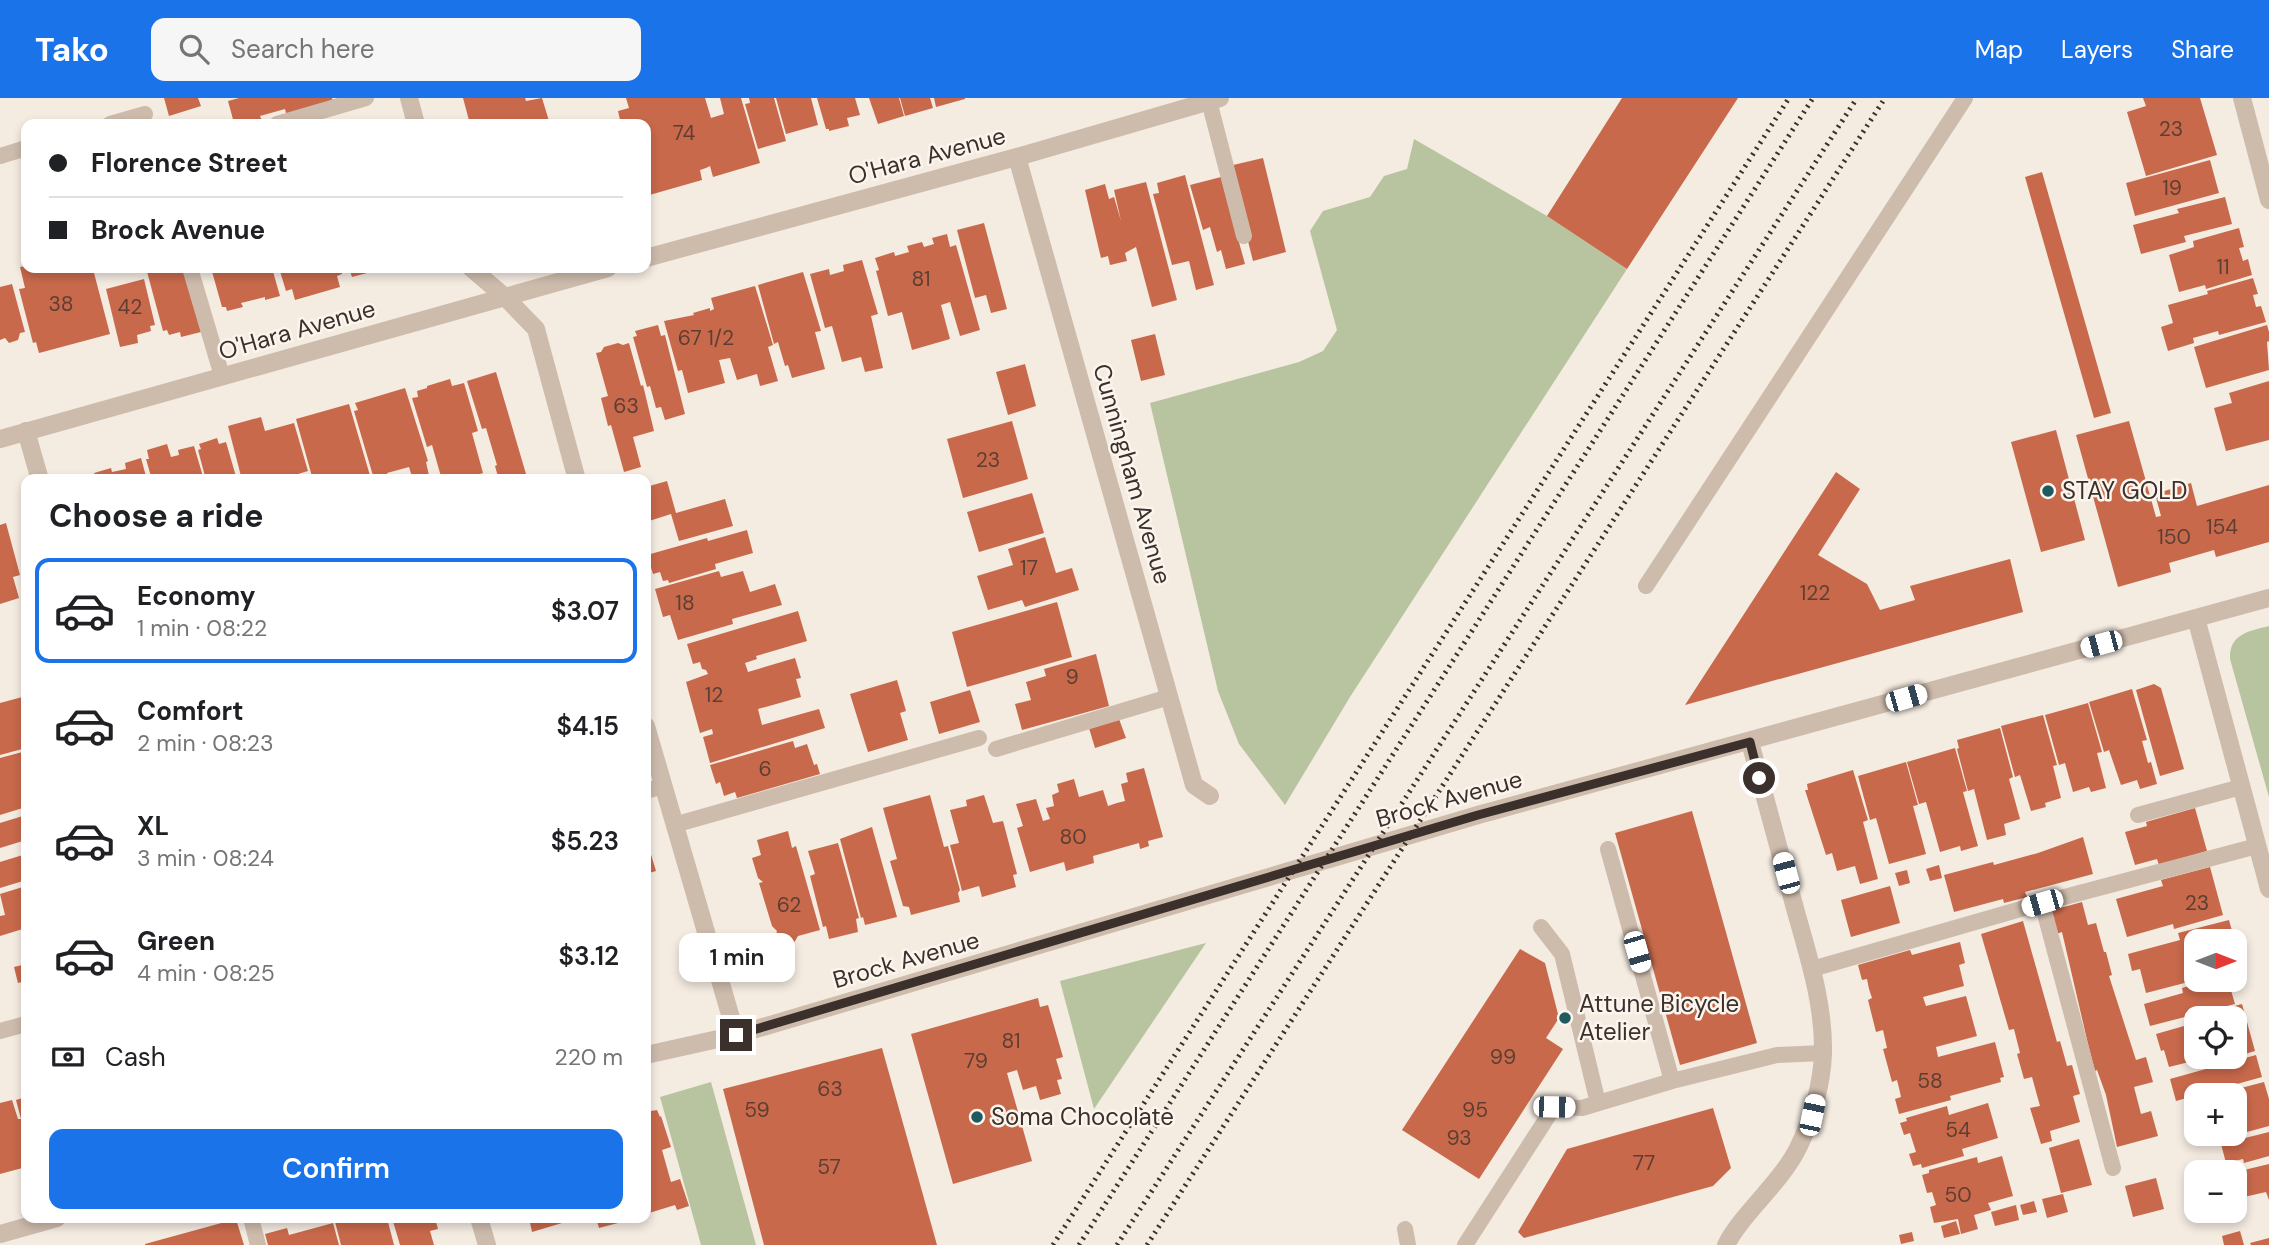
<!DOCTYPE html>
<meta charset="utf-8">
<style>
:root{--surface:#fff;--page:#f6f6f6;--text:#202124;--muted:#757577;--line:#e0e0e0;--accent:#1a73e8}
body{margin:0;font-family:"DM Sans",sans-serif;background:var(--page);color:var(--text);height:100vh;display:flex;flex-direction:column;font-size:26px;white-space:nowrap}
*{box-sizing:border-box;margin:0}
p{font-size:23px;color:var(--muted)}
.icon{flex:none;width:38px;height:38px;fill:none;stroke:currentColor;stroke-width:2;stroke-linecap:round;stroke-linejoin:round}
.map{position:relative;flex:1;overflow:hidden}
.drawer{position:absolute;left:21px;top:376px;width:630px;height:749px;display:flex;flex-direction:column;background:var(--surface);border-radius:14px;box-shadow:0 4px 10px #0003}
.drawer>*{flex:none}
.guide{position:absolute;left:21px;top:21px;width:630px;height:154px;border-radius:14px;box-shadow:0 4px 10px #0003;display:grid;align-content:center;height:154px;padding:0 28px;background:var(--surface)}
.needle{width:46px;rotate:90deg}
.tools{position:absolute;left:2184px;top:831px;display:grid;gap:14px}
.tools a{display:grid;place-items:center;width:63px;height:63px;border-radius:14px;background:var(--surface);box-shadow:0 4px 10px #0003;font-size:35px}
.end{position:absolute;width:32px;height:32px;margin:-16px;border:9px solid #3b302b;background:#fff;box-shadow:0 0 0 4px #fff}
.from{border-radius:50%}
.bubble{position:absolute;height:49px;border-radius:14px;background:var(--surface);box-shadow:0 4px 10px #0003;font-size:23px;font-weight:600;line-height:49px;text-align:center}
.car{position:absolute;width:21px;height:42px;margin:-21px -10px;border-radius:9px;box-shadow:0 0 5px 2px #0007;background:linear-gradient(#fff 24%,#345 0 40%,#fff 0 76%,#345 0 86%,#fff 0)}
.guide b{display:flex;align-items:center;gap:24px;height:66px;font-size:26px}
.guide b+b{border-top:2px solid var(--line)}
.guide i{width:18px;height:18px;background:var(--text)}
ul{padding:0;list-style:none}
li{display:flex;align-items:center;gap:21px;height:105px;margin:0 14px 10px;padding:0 14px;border:4px solid transparent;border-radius:14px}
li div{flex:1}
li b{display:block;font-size:26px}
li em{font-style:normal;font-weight:600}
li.selected{border-color:var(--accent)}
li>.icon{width:63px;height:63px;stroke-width:1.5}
h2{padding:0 28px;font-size:32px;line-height:84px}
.pay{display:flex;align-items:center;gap:18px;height:77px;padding:0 28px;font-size:26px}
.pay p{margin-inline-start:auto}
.cta{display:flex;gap:14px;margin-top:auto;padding:14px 28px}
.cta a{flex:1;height:80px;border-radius:14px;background:var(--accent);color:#fff;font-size:28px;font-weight:600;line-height:80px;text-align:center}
header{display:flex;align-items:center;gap:42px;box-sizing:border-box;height:98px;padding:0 35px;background:var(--accent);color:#fff}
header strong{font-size:33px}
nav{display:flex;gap:38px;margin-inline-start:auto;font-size:24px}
.search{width:490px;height:63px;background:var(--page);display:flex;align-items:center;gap:18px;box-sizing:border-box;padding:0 24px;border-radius:14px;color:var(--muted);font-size:26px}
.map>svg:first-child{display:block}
.green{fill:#b8c4a0}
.building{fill:#c8694b}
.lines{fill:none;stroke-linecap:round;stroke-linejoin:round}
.lane{stroke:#cdbbac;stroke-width:16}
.street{stroke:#cdbbac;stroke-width:18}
.rail{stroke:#3b302b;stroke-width:5;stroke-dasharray:2 5;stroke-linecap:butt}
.route{stroke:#3b302b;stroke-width:9}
.poi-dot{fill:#1f5a5e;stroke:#fbf5ee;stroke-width:2.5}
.labels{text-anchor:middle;stroke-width:5;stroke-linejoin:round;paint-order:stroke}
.number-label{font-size:21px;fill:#5e3e33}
.street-label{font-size:24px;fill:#3b302b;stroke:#fbf5ee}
.poi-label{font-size:24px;fill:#3b302b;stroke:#fbf5ee;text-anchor:start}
</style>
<header>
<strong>Tako</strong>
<div class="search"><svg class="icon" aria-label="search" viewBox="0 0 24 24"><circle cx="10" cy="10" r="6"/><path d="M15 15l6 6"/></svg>Search here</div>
<nav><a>Map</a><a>Layers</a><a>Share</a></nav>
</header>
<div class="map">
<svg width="2269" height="1147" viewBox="0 0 2269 1147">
<rect width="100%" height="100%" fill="#f4ebe1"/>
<!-- green -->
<path class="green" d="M1414,41L1547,118L1627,171L1350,599L1285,707L1239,646L1218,593L1150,305L1299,264L1323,253L1337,232L1310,133L1323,113L1370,99L1384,78L1407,71Z
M2269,528V699L2230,561C2229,536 2249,533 2269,528Z
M1206,845L1094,1011L1060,883Z
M711,984L756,1147H701L660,999Z"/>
<!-- building -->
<path class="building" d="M164,0H198L201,8L169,18Z
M239,0H332L334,6L287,19L285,11L260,18L262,23L248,26L246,21L234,25L228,3Z
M463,0H525L526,3L542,0L549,23L537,26H470Z
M626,0H705L711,20L724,16L720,0H741L760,65L713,79L710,68L706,70L700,72L702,82L646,98V26H621L618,13L629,10Z
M749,0H774L786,43L758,51L745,6L750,5Z
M776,0H811L818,27L786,36Z
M817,0H855L860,17L847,20L849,28L829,33V31H826Z
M869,0H899L904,18L878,26Z
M900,0H930L933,10L905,18Z
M934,0H965V1L936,9Z
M1622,0H1738L1627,171L1547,118Z
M2143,0H2200L2217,57L2146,78L2127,14L2146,8Z
M1263,60L1286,154L1253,163L1229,68Z
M2210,62L2219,95L2135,118L2126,85Z
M2042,74L2111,315L2094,320L2025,79Z
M1185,77L1214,187L1196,192L1189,163L1172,167L1153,96L1159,95L1157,85Z
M1221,79L1245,166L1226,171L1221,152L1217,154L1210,129L1203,132L1190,87Z
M1146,84L1177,202L1152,209L1136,149L1125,155L1127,163L1110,167L1108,158L1101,160L1085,92L1105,86L1109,101L1114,99L1121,123L1114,92Z
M2225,99L2232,126L2184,138L2186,144L2141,156L2133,127L2179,115L2177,111Z
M984,125L1007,211L991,215L986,197L975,200L957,132Z
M2239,130L2244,149L2239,150L2243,163L2248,161L2252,177L2206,191L2205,187L2179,194L2169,157L2194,149L2193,143Z
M947,136L950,149L956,147L980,232L960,238L950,204L941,207L950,241L912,252L902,214L888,218L876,173L879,172L875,160L894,154L895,158L909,154L907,148L922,144L924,149L934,146L932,140Z
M862,162L878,216L871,218L883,270L865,274L861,259L842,264L832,228L825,230L810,176L829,171L830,177L844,173L843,167Z
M26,168V170H85L86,173L93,171L110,236L39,255L36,244L33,245L19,191L25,190L20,169Z
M146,170H183L201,234L181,239L180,234L169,237L167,232L163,233Z
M211,170H272L280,198L265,202V199L241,205L243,209L227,213L226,209H222Z
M279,170H340L342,176L337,178L340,189L295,202L292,191L286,193Z
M349,170H382V171L352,179Z
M803,174L821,233L815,234L825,271L792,280L788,267L785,268L778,244L774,246L758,187Z
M2253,180L2258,196L2253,197L2256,209L2261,208L2266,224L2219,237L2218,233L2193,240L2194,245L2168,253L2161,229L2173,225L2168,207L2208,196L2207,193Z
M144,181L155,227L150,228L151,233L137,237L138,245L120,249L106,191Z
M12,186L25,234L20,235L18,242L9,245L5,240L0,242V189Z
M755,188L773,247L768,249L778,283L760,288L757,276L737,282L730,260L719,262L725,285L688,295L682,272L678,273L664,223L694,217L693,215L710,210V213L714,211L711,200Z
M658,227L661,238L665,237L685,316L665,322L661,309L656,310L650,288L647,289L633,239L637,238L635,233Z
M2267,227L2269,234V243L2267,244L2269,272L2206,290L2194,249Z
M1155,236L1165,277L1141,283L1131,242Z
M618,245L623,247L629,245L641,288L643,287L654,333L633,339L641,369L624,374L611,327L608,328L601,300L608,298L596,255L601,254L604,249Z
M1025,266L1036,308L1008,317L996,274Z
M496,274L526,376L505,382H499L495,368L497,367L486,330L482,331L467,283Z
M450,281L452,288L464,285L478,333L472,335L483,375L462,382H442L432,347L427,349L412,300L418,299L417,293L427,290V288Z
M2269,283V342L2226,353L2214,310L2232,305L2229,295Z
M405,290L428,363L426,364L430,382H413L409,369L387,375L389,382L374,381L354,313L358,312L355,305Z
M349,306L371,381L313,382L296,321Z
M261,319L265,333L294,325L308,373L298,376L300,382H242L228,328Z
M1012,323L1028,381L963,400L947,341Z
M2129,323L2156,419L2161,418L2155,396L2174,390L2191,385L2197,408L2269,387V444L2216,459L2214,452L2169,465L2171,474L2118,489L2076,337Z
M2056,332L2085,442L2041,454L2011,344Z
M217,340L219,346L226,344L237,382H206L198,352L201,351L199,346Z
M167,346L171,359L179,357L178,352L194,348L204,382H152L146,361H149L147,352Z
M141,360L147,382H96L94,375L111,370L112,374L126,371L125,365Z
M1836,374L1860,391L1818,457L1867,486L1880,512L1915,502L1910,488L2010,461L2023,514L1685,607Z
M667,383L676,415L725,401L733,428L679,443L671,416L646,424V389Z
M1032,395L1044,435L979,454L967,414Z
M6,425L20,477L13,479L19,500L0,506V427Z
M747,432L753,455L715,466L716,471L669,485L668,482L663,483L660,474L653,476L647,457L707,440L708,443Z
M1045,439L1056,475L1072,470L1079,492L1025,509L1022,502L988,512L977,478L1013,467L1008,451Z
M719,473L721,479L743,473L750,494L775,486L782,507L732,521L733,526L678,542L670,517L663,519L655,491Z
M1057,504L1072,559L967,589L952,534Z
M798,513L807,543L756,558L757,561L745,565L748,574L795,560L801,580L796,581L801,599L758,611L762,627L819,611L825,630L710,665L703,639L713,636L712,631L700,635L686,584L708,576L706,572L702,571L700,564L693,566L687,546Z
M1096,556L1109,608L1022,632L1015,606L1031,602L1026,584L1046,578L1044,571Z
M897,582L906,613L900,615L908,642L868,654L850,596Z
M2154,586L2161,590L2184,671L2160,678L2136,592Z
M2132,591L2147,642L2142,643L2148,665L2151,664L2157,686L2140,691L2137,682L2121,687L2109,652L2104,654L2089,604Z
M970,592L980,624L939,636L930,604Z
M26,598V650L0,657V605Z
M2088,605L2102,654L2097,655L2106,690L2091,694L2089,689L2073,694L2065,665L2059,667L2045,617Z
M2043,617L2057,667L2053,668L2061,700L2045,705L2046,709L2031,713L2020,677L2015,679L2001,628Z
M1119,621L1126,640L1095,650L1089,630Z
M2000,630L2013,679L2009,681L2020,721L2004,726L2006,737L1987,742L1974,691L1968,693L1957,651L1959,650L1957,642Z
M793,643L795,650L807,646L814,667L817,666L820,676L737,700L735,694L724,698L720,684L716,686L710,667Z
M1955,650L1967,693L1963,694L1978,748L1961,753L1960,748L1940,754L1926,704L1919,706L1907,664Z
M26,653V709L0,717V660Z
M1906,664L1918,707L1913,708L1926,756L1889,766L1876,720L1870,722L1858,678Z
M1144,670L1163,739L1148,743L1149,748L1140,751L1139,745L1093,758L1094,765L1066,773L1064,764L1030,774L1017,730L1023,728L1016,706L1036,701L1043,723L1050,721L1046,710L1054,708L1052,697L1059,694L1057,686L1074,681L1079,699L1103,692L1108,708L1117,705L1125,703L1121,686L1128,684L1126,675Z
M1853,672L1868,722L1863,724L1878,781L1860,786L1855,768L1837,773L1832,755L1826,757L1805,692H1808L1807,686Z
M930,697L944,749L948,748L960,792L958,795L960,804L911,817L909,809L903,808L890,763L897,761L883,710Z
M984,697L993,725L1003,723L1017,776L1013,777L1016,789L982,799L979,788L962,793L950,747L959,745L950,712L967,708L966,702Z
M2195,710L2207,753L2159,767L2157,761L2135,767L2125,734L2147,728L2146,724Z
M1692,713L1757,945L1680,967L1615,735Z
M26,717V742L0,750V725Z
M872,729L897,819L865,827L863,819L861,820L840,741Z
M788,733L792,750L796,748L820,832L798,838L792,848L776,837L777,833L772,828L759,785L763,784L758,780L752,760L761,757L757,742Z
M2083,739L2093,776L2025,794L2027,799L2004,805L2003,801L1954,814L1944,777L1993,764L1994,767L2038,755Z
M646,740L656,773L646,776Z
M838,745L859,820L856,821L858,834L829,841L826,828L823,829L810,778L815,776L808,753Z
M26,756V779L22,780L23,783L0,790V764Z
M1939,767L1942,780L1930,783L1926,771Z
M2210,769L2223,817L2174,831L2173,826L2127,839L2116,801L2163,788L2161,782Z
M1907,772L1910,785L1899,788L1895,775Z
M26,788V830L0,838V818L5,817L0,796Z
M1890,788L1900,825L1851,839L1841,802Z
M2082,804L2088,827L2096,825L2104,854H2106L2112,877L2109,878L2136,962L2146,959L2153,984L2134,989L2141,1016L2151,1013L2158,1038L2117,1049L2106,997L2097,972L2095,973L2088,946L2062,834L2056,836L2049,813Z
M2229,822L2235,844H2196V882L2146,895L2140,871L2132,873L2128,856L2180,842L2178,835Z
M2023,823L2057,944L2060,943L2067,968L2072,967L2080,996L2073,998L2080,1024L2050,1033L2052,1043L2041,1046L2030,1010L2040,1008L2032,979L2024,981L2017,956L2020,955L2014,931L2009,932L1981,836Z
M1960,844L1965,865L1959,867L1964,888L1923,899L1926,908L1966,898L1977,938L1936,949L1938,959L1995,944L2004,979L2000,980L2001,984L1950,998L1951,1002L1899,1016L1895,1001L1901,999L1899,990L1897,982L1892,984L1883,951L1887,950L1883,932L1876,934L1868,902L1872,900L1869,891L1867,881L1862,882L1858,867L1910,852L1912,857Z
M2235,846L2242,870L2235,872Z
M1520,851L1545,865L1559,920L1546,940L1563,951L1479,1081L1402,1032Z
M26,866V883L18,885L14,869Z
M2210,882H2228L2235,906L2150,928L2144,906L2183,895L2182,890Z
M1038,900L1040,909L1048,907L1063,959L1056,961L1062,981L1057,982L1061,996L1040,1002L1036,988L1023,992L1017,972L1007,975L1032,1063L953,1086L911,936Z
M2242,906L2255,953L2235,959V920H2196V959L2232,960L2202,968L2201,961L2169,969L2164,952L2161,953L2156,936L2191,926L2189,920Z
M882,950L937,1147H764L723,991Z
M2256,957L2262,979L2176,1003L2170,981Z
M2264,984L2269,1001V1028L2221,1041V1037L2198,1043L2197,1036H2235V998L2214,997Z
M26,999V1069L0,1076V1005L12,1002L18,1021H21L16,1002Z
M1988,1005L1998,1040L1962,1051L1964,1058L1922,1070L1921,1066L1913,1068L1909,1056L1916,1054L1910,1035L1904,1037L1900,1025L1907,1023L1906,1020L1947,1008L1949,1017Z
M650,1008L651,1013L657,1012L660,1019L661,1018L671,1049L662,1052L671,1084L680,1081L689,1108L677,1112L675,1107L646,1116V1009Z
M2196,1008V1030H2195L2190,1009Z
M1713,1010L1731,1070L1713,1088L1524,1140L1518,1134L1567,1051Z
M2269,1034V1058L2244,1065L2243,1061L2226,1065L2221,1046Z
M2079,1041L2092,1087L2061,1095L2049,1050Z
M2002,1058L2013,1098L1988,1105L1991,1112L1974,1117L1978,1131L1961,1136L1958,1121L1934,1125L1930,1109L1936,1107L1932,1094L1927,1095L1922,1077L1929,1075V1072L1977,1059L1978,1065Z
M2269,1066V1102L2266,1094L2235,1101V1082L2246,1079L2244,1072Z
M2156,1080L2164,1111L2133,1119L2125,1088Z
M2063,1096L2068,1114L2047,1120L2042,1101Z
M2034,1103L2037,1114L2023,1117L2020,1107Z
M2016,1107L2019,1122L1995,1128L1991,1114Z
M334,1120H387L394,1147H341Z
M392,1120H435L438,1131L430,1133L434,1147H400Z
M529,1120H560L562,1125L532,1134Z
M596,1120H617L618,1125L599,1130Z
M236,1121L244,1147H145V1146Z
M1956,1123L1960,1136L1944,1140L1941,1128Z
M333,1125L339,1147H268L265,1136L287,1130L289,1137Z
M2240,1133L2244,1147H2224L2222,1138Z
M1912,1134L1914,1143L1901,1146L1899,1137Z
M2269,1140V1147H2251L2250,1145Z"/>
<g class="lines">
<!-- lane -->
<path class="lane" d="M1209,3L1244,138
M110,26L145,16
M277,26L366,0
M0,58L26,50
M190,170L222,278
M1646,488L1965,0
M996,651L1169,599
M646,693L663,688
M2138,717L2241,689
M674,727L979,640
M1608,751L1672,983
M2042,805L2113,1070
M1541,829L1562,856L1598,1005
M1812,871L2042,805L2257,748
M0,933L26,926
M251,1120L258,1147
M1405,1131L1408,1147
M1465,1147L1554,1009L1582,1010L1672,983L1777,957L1823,955"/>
<!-- street -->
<path class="street" d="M409,0L416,26
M2242,0L2269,102
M1017,59L1194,687L1210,698
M646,160L1017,59L1220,0
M471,170L505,199L536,231L577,382
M26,333L40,382
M0,341L608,170
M2196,520L2269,791
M646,628L736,937
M646,957L736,937L1478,717L2269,500
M479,1120L487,1147
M0,1136L57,1120
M1726,1147C1743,1114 1782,1084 1799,1048C1812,1021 1822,986 1823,955C1824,907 1809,860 1796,814C1781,757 1765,701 1750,644"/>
<!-- rail -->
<path class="rail" d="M1053,1147L1789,0
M1079,1147L1813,0
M1117,1147L1857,0
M1147,1147L1885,0"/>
</g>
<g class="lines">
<!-- route -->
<path class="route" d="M736,937L1478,717L1750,644L1759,680"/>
</g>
<!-- markers -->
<g class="poi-dot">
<circle cx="2048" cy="393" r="7"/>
<circle cx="1565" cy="920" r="7"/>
<circle cx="977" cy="1019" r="7"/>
</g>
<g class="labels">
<!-- number labels -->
<g class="number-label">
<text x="2171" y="38">23</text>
<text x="684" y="42">74</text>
<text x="2172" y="97">19</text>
<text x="2223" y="176">11</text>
<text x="921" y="188">81</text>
<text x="61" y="213">38</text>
<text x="130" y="216">42</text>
<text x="706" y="247">67 1/2</text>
<text x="626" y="315">63</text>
<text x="988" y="369">23</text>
<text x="2222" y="436">154</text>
<text x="2174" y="446">150</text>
<text x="1029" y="477">17</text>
<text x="1815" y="502">122</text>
<text x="685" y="512">18</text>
<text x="1072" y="586">9</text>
<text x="714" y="604">12</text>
<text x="765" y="678">6</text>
<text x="1073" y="746">80</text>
<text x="2197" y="812">23</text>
<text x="789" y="814">62</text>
<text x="1011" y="950">81</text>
<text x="1503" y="966">99</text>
<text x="976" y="970">79</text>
<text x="1930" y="990">58</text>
<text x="830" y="998">63</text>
<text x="757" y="1019">59</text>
<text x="1475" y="1019">95</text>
<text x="1958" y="1039">54</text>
<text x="1459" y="1047">93</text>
<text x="1644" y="1072">77</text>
<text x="829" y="1076">57</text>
<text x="1958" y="1104">50</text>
</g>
<!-- street labels -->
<g class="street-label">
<text transform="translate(927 58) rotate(-15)" y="8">O'Hara Avenue</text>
<text transform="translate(297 232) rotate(-16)" y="8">O'Hara Avenue</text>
<text transform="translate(1132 376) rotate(74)" y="8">Cunningham Avenue</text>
<text transform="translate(1449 701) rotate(-16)" y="8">Brock Avenue</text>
<text transform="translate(906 862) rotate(-16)" y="8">Brock Avenue</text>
</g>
<!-- poi labels -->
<g class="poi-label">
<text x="2062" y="401">STAY GOLD</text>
<text x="1579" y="914">Attune Bicycle<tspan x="1579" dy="28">Atelier</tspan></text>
<text x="991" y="1027">Soma Chocolate</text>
</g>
</g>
</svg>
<div class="tools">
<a><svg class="needle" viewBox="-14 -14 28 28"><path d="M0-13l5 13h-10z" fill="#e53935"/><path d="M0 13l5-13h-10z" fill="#757577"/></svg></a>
<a><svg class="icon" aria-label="locate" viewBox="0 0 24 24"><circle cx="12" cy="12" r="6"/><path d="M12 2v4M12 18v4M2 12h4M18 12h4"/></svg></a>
<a>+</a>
<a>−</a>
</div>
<i class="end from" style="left:1759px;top:680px"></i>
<i class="end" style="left:736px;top:937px"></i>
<div class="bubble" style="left:679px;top:835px;width:116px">1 min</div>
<i class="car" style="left:2101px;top:546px;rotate:255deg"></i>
<i class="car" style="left:1906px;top:600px;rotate:74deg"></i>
<i class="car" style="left:1786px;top:775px;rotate:345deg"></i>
<i class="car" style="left:2042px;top:805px;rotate:254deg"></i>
<i class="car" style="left:1637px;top:854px;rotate:164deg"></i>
<i class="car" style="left:1554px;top:1009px;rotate:91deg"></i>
<i class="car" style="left:1812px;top:1017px;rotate:12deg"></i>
<div class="guide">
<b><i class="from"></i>Florence Street</b>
<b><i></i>Brock Avenue</b>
</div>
<section class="drawer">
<h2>Choose a ride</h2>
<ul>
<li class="selected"><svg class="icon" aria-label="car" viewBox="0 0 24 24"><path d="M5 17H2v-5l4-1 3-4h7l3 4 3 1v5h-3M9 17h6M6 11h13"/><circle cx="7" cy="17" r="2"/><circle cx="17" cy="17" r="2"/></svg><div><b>Economy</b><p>1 min · 08:22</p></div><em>$3.07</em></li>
<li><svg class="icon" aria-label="car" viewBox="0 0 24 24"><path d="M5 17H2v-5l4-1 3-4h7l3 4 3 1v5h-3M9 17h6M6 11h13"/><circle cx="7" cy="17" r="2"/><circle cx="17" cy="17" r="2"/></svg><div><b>Comfort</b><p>2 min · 08:23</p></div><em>$4.15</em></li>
<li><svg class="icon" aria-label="car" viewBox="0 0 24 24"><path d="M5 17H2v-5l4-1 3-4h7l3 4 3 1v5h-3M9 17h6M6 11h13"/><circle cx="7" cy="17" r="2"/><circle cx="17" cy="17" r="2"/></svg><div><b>XL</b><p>3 min · 08:24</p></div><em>$5.23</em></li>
<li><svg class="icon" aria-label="car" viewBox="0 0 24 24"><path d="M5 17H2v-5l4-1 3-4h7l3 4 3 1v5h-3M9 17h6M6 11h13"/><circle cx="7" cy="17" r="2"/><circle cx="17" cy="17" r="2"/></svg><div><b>Green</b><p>4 min · 08:25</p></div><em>$3.12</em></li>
</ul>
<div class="pay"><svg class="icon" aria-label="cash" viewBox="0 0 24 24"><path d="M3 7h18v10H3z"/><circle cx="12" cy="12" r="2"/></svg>Cash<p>220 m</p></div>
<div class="cta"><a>Confirm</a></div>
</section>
</div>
